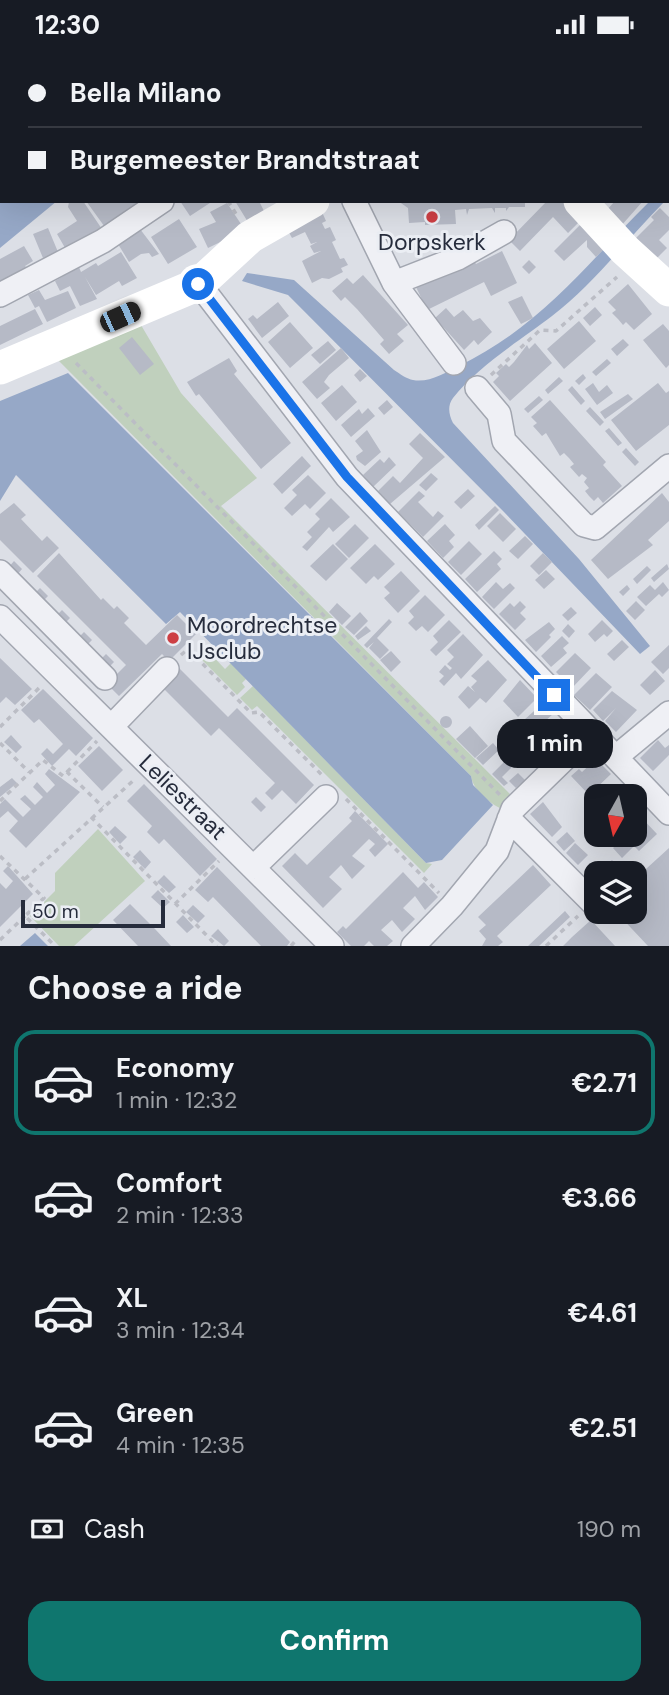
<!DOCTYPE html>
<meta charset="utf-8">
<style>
:root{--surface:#171b24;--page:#20242c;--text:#f1f3f6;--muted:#9ea1a6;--line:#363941;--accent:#0f766e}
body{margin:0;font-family:"DM Sans",sans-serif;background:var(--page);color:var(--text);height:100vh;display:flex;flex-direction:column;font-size:26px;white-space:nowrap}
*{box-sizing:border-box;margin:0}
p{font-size:23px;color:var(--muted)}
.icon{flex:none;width:38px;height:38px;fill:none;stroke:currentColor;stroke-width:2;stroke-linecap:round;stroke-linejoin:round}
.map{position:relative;height:897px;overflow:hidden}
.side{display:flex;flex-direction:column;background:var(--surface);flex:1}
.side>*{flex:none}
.top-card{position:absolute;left:0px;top:0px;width:670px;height:154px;box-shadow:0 7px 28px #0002;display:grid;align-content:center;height:154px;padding:0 28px;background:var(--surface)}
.needle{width:46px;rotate:188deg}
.tools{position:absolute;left:584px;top:735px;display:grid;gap:14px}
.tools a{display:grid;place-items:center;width:63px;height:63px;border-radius:14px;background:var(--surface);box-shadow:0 7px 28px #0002;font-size:35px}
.scale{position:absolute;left:21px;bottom:18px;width:144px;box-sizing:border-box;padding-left:7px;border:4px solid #262c3c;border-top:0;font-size:19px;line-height:24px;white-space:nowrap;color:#262c3c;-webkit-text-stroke:5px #ebeef4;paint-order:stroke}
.end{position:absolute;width:32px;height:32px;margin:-16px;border:9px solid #1a73e8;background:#fff;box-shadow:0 0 0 4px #fff}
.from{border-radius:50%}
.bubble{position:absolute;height:49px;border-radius:21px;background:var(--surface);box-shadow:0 7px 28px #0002;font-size:23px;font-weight:700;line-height:49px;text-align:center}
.car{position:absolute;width:21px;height:42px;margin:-21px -10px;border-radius:9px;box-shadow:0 0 5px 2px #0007;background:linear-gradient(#222 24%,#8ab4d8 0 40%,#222 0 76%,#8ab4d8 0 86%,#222 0)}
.top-card b{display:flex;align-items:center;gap:24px;height:66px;font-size:26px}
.top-card b+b{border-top:2px solid var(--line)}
.top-card i{width:18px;height:18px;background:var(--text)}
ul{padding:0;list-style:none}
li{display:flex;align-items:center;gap:21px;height:105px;margin:0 14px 10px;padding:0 14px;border:4px solid transparent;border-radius:21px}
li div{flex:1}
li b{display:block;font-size:26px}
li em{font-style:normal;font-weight:700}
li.active{border-color:var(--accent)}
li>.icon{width:63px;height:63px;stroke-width:1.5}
h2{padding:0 28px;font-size:32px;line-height:84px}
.pay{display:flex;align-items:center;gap:18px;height:77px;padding:0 28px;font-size:26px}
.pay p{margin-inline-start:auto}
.button{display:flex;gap:14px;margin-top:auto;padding:14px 28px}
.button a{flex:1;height:80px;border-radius:21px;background:var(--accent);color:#fff;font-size:28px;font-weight:700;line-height:80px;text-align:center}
.status{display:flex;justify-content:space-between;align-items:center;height:49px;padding:0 35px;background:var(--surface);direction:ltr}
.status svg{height:19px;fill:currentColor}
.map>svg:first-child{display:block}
.green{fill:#c0d0bd}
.water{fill:#96a8c7}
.building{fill:#b6bac6}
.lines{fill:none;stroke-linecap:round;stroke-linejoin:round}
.street-casing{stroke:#a2a6b0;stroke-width:26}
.path{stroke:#bbbdc5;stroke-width:3.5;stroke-dasharray:5 5;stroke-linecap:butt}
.street{stroke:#eff0f5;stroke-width:23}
.secondary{stroke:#fff;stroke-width:33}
.route{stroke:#1a73e8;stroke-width:9}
.poi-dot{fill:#cd3f44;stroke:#ebeef4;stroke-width:2.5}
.labels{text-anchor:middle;stroke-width:6;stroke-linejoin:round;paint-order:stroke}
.poi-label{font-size:23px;fill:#262c3c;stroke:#ebeef4}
.street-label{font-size:23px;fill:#262c3c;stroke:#ebeef4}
</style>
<div class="status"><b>12:30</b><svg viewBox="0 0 49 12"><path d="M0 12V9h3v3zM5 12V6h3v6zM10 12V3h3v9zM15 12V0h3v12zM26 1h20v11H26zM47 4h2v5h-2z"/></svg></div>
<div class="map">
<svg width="669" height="897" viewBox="0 0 669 897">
<rect width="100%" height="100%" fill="#dcdfe6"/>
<!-- green -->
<path class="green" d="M141,276L181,344L257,429L221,457L510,745L502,760C489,754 473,741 471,727L57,310Z
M204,598L225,620L231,614L246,630L242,634L245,638L237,646L196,605Z
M253,637L426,814L432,815L424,824L257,657L252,661L240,649Z
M98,780L145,832L74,897H59L30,867L55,842V824Z"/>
<!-- water -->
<path class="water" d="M0,0H208L2,2V152H57L0,199Z
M650,152H665C627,190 595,234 552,267C522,290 477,318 453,349C447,357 449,366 453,374L579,510L650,597L640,605L504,463L288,246L242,232L247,224L294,231L394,321C400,325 407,330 413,331C429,334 445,324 459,317C544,275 586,215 650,152Z
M68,324L471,727L473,736L493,756L442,811L426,814L180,563L166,575L16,426L0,452V352Z
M35,884L48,897H20Z"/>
<!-- building -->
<path class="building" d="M83,152L104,183L68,204L57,185L77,172L68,158L69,153Z
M86,152H139L127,161L130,166L107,181Z
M180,152H213L190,167Z
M235,152H259L268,170L251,178Z
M398,152H525V158H509L506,162V159H495V164L492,159L469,160L467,166L466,160L455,161L456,175L425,176V173L409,174L408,159Z
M547,152H566L583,169L568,184L553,168L520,202L509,191Z
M615,152H643L621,177L606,162Z
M227,154L245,181L208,199L199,180L216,173L210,163Z
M660,159L669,168V181L659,191L667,199L656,210L636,189L654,171L651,168Z
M322,163L326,172L322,174L325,180L330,178L336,191L332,193L340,210L344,209L348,216L341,219L343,223L329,230L322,229L312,234L302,212L321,202L314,204L310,197L317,193L311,195L305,183L292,189L287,180Z
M179,170L197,198L168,215L151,188Z
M586,170L609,195L596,208L587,198V191L564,212L554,202Z
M48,179L58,203L43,209L33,185Z
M140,180L159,205L152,208L149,204L141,205L129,213L118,195Z
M24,197L33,212L25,217L28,220L0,235V210Z
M502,202L517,234L491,247L484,233L427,261L416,238L473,210L476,215Z
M121,203L137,229L122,237L119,232L96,246L85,228L97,250L80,257L70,237L60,242L55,232L79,218L81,223L96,214L98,217Z
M529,211L536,218L529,225L522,218Z
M363,226L408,276L397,285L404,292L389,305L380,295L384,291L357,260L345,248L341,252L332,242L347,229L353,235Z
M628,235L652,265L634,281L626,273L623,276L618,270L612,264L616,261L608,253Z
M39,241L45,251L68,242L76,259L47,273L39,257L35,259L28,246Z
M522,247L533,269L521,275L508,253Z
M278,253L289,267L262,289L248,270L253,266L257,270Z
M595,258L602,266L590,277L583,269Z
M446,259L454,268L463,261L473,272L480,269L492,283L478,296L474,291L464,301L435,269Z
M35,260L43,275L0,296V277Z
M579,272L596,292L564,320L547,300Z
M290,273L313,299L290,319L268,293Z
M663,275L669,282V316L666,319L643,291Z
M132,288L154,315L140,326L119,299Z
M623,290L629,296L617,307L611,300Z
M328,292L336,301L320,315L311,306Z
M535,294L552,314L510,352L493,333L499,327L496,324L506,315L509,318L514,313L527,296L529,300Z
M341,299L349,309L329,326L324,333L330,339L317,350L302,333Z
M229,309L237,322L234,325L291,394L261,420L199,345L196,347L187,333Z
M607,310L611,314L596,327L592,323Z
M360,320L367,327L360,333L354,326Z
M583,325L586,329L579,336L575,332Z
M559,328L563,332L548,345L545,341Z
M593,334L599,343L607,336L613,344L597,356L585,340Z
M658,334L666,344L669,342V376L636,402L611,371Z
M342,336L357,353L336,372L321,354Z
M572,337L585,352L581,356L568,341Z
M628,345L633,350L605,370L600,363Z
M539,347L543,351L528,364L524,360Z
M387,351L393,358L384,366L378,359Z
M550,351L606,413L603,416L622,437L603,454L598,448L594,452L589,447L585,442L589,439L584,433L587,429L582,425L579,428L570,418L574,415L569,409L564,404L560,407L546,384L542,387L533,377L537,374L531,368Z
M590,358L604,373L600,377L586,362Z
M368,359L375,367L351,388L341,376L359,360L362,365Z
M609,379L622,394L618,397L605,382Z
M367,381L381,403L365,417L357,411L356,407L363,402L355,392Z
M420,384L445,408L390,455L378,442L393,427L400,434L423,409L409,395Z
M626,399L639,413L635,417L622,403Z
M302,407L311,417L282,445L273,435Z
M389,408L396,416L373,438L363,426L380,410L384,414Z
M431,424L438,430L426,442L419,436Z
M308,426L326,444L310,460L305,455L292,467L284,459L297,446L292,441Z
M468,440L475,447L461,460L454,453Z
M419,442L425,447L418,453L433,468L438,462L444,467L423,488L398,463Z
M662,444L669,453V472L648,491L653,496L608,530L591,511Z
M331,449L350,468L333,483L329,478L307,502L302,498L312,488L307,483L320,470L315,465Z
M14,454L26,466L21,470L42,492L47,487L59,499L33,524L0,491V465Z
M495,457L499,461L479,481L475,476Z
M500,464L516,480L503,493L487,477Z
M355,475L369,489L349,509L335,495Z
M445,475L455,486L449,492L454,498L443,509L427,492Z
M525,487L533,495L518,510L509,502Z
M469,492L482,505L461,526L448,513Z
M333,495L348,510L326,532L310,517Z
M375,495L395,515L378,531L374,527L366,535L350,519Z
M494,502L502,510L497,515L501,520L477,543L465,530Z
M59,504L101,551L103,549L114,560L117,557L129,569L124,574L146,596L177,566L196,585L169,612L162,605L119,647L107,635L126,616L37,527Z
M543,504L552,513L539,526L530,517Z
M14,512L22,520L16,527L8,519Z
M667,515L669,520L654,533L651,529Z
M647,517L651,521L637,535L633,530Z
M546,521L555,530L544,540L535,531Z
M401,522L420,542L398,564L384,549L390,544L384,538Z
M496,533L503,540L510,534L515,539L494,560L482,548Z
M663,533L669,541L662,548L659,545L646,557L637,548L650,536L655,541Z
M627,536L630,540L623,547L619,543Z
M40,539L48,547L42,553L34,545Z
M425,546L445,566L428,583L422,577L416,582L408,574L414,568L409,562Z
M520,552L526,558L520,564L526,570L515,581L499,565L510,554L514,558Z
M636,552L645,561L635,571L626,562Z
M337,554L351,567L342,576L329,563Z
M571,558L577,564L568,572L562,566Z
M62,561L70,569L64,575L56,567Z
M360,563L368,572L354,586L345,578Z
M389,570L392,573L377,589L389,601L380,610L369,599L374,593L367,599L364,596Z
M449,571L461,583L436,607L430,601L438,593L433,587Z
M602,571L613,582L607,588L604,585L595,593L588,585Z
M549,573L555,580L549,586L551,588L536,603L525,591Z
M568,575L575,582L569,589L562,582Z
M366,577L371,582L358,591L355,587Z
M84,583L92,591L86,597L78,589Z
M463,585L483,606L461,630L456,624L444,637L439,632L444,627L439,623L445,616L450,621L452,619L447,615L454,608L447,601Z
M562,587L569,594L563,599L567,604L551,618L541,607Z
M622,591L629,598L614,612L607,605Z
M669,596V619L663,625L651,613Z
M391,602L401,613L391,623L380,611Z
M575,604L591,619L572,639L556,623Z
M106,605L114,613L108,619L100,611Z
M0,609L32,640L15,656L6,648L0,654Z
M488,611L507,631L486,654L480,649L469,660L458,648L468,637L475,643L471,638L477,632L471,627Z
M180,620L228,668L237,659L314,736L296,755L282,741L272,751L265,744L275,734L219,679L211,687L162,638Z
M655,621L665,632L650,646L640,636Z
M596,624L612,638L590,661L574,646Z
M520,631L537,649L518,668L503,652Z
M43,640L93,689L76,707L69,700L52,717L41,705L47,699L53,705L63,695L39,670L34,674L21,661Z
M612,642L637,661L616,683L605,672L616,659L603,672L593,661Z
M543,654L553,665L534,682L524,671Z
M440 673a6 6 0 1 1 12 0a6 6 0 1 1-12 0Z
M557,670L568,681L546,702L535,692Z
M470,677L488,697L475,709L456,690Z
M11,686L22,698L16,704L4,693Z
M658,691L665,699L669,696V706L653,722L640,709Z
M493,694L499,701L483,716L476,709Z
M99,697L123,721L102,742L78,717Z
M596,710L611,725L589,746L571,727L579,720L582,723Z
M506,711L512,718L502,728L508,734L504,737L492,725Z
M49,720L80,743L26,799L9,782L18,772L8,762L0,769V755L5,750L23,768L31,760L20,750L25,746L35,756L43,748L33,738L37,733L47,744L55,736L45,725Z
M518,724L525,731L516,739L509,732Z
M12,729L17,734L0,748V738Z
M144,735L217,810L200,827L164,790L159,795L147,783L152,777L127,752Z
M613,739L620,747H604Z
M256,748L266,758L261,763L251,753Z
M543,753L562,778L552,788L530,765Z
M355,762L388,795L375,808L369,801L375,795L369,790L352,807L365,817L352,830L341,816L329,828L342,840L323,859L282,817L295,804L307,816L352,772L349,769Z
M597,762V778L595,780L586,771Z
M638,765L657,785L639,802L634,797L622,809L613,799L625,788L623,786H635Z
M115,777L127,788L120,795L109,783Z
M567,783L575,792L564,802L556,793Z
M575,794L588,806L578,816L566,804Z
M669,799V897H648L616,863H635V830Z
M140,801L151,813L145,820L133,808Z
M612,811L620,820L615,824H598Z
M595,812L601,820L590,829L584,823Z
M533,816L551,836L497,887L503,893L498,897H482L486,890L479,882L486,876L478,868Z
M8,817L33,845L0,878V834L6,840L13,832L3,822Z
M217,818L290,893L287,897H261L213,848L208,853L195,841Z
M403,823L418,839L424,833L438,848L425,861L415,847L403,859L415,870L402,883L392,871L381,881L393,892L387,897H374L369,892L364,897H351L337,883L343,877L346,880Z
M164,826L176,838L169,844L157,833Z
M158,841L170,853L163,859L151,848Z
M130,855L155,880L171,897H138L113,871Z
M193,856L205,867L198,874L186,863Z
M565,862L570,868L539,897H528Z
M183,866L194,878L187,884L176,873Z
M591,871L615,897H563L572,888Z
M218,880L229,892L224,897L211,887Z"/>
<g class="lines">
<!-- street casing -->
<g class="street-casing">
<path id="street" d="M584,2L586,0
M354,152L394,234
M199,235L347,428L669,764
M0,246L103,192L162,152
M454,314L394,234L458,209L504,183
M477,339L499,365L504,392L584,476L595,479L669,417
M0,523L105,629
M0,568L332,897
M111,678L167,620
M616,708L669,664
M509,770L597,858
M254,818L326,748
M413,897L452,857L497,802L513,760L591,684"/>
</g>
<!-- path -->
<path class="path" d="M490,0L491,2
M646,0L648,2
M668,22L669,23
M668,49H669
M228,152L236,165
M76,314L500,746
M491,326L540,281L556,282L617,228
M181,606L188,600L251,664L259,663L323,727
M0,678L41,637
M0,694L29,723
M67,723L97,692
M346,750L439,844
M0,752L43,711L63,727L67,723L103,758
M91,768L217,897
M0,807L44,849L25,867L55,897
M25,830L135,730
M175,855L219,812
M0,891L25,867
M291,897L297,890
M546,897L578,867"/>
<!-- street -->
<use href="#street" class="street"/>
<!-- secondary -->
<path class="secondary" d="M396,2L398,0
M580,152L625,201L669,241
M0,319L199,235L250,188L313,152"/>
</g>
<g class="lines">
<!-- route -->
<path class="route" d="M198,235L347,428L554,646"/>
</g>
<!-- markers -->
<g class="poi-dot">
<circle cx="432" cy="168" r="7"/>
<circle cx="173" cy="589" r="7"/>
</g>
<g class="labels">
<!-- poi labels -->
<g class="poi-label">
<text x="432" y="201">Dorpskerk</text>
<text x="187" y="584" text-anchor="start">Moordrechtse<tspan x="187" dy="26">IJsclub</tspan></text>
</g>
<!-- street labels -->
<g class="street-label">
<text transform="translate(183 748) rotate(44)" y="8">Leliestraat</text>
</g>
</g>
</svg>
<div class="tools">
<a><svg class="needle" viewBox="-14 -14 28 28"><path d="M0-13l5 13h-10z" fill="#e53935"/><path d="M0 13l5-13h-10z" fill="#9ea1a6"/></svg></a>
<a><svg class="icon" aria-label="layers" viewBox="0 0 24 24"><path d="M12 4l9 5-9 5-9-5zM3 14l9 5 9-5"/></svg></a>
</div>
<div class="scale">50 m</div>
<i class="end from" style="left:198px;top:235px"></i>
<i class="end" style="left:554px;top:646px"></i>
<div class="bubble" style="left:497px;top:670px;width:116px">1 min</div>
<i class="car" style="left:120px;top:268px;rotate:66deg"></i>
<div class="top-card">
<b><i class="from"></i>Bella Milano</b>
<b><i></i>Burgemeester Brandtstraat</b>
</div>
</div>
<section class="side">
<h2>Choose a ride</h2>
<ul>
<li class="active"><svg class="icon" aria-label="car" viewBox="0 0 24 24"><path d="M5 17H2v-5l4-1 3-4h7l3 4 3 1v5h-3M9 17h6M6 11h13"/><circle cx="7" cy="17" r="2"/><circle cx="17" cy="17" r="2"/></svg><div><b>Economy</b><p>1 min · 12:32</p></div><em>€2.71</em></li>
<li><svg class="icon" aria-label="car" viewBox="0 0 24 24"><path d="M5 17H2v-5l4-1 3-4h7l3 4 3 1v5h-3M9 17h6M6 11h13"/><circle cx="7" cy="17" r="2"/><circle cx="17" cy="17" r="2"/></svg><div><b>Comfort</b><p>2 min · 12:33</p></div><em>€3.66</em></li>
<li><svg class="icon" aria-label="car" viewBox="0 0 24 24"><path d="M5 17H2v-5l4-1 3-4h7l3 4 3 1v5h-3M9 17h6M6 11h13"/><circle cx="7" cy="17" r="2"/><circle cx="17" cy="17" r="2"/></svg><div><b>XL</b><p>3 min · 12:34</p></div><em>€4.61</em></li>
<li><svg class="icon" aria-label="car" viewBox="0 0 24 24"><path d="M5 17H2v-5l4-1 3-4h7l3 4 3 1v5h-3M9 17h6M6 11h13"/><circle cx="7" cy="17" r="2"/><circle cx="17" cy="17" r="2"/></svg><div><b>Green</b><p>4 min · 12:35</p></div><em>€2.51</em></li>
</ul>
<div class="pay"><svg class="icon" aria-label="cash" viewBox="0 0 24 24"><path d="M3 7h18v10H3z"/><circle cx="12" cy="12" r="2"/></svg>Cash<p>190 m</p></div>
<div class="button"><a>Confirm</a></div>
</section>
